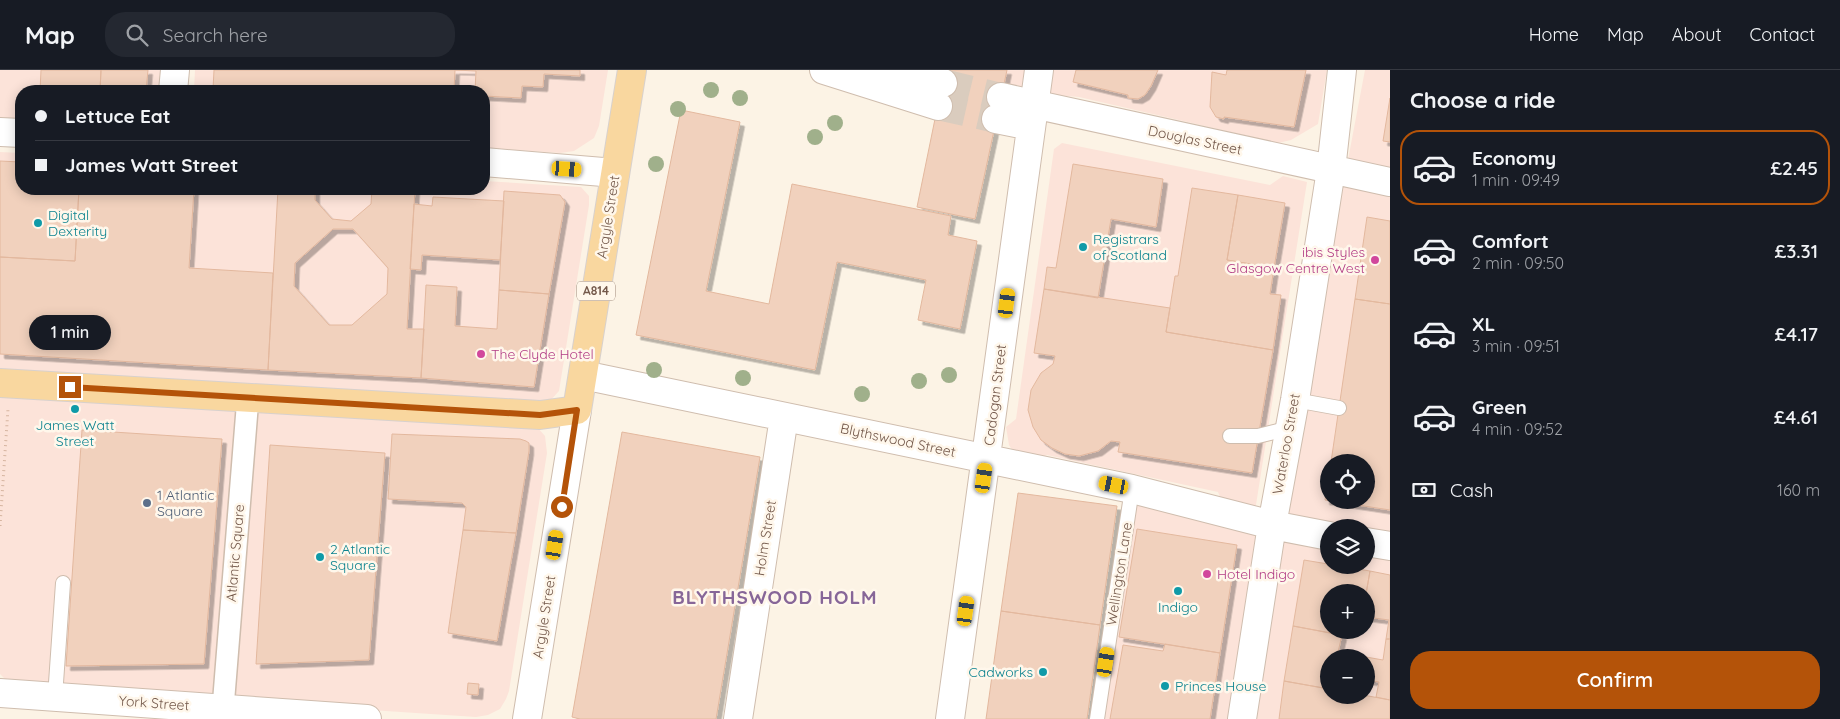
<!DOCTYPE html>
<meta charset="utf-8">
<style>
:root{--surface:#171b24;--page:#242831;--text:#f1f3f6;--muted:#9ea1a6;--line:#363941;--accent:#b45309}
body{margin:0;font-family:Quicksand,sans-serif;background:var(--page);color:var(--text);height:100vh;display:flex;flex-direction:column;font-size:19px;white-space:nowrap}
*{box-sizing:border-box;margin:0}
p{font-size:16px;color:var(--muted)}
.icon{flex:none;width:28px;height:28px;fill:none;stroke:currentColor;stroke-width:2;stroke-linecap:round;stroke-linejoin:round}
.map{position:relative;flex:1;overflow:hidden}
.sheet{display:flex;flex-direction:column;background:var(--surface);width:450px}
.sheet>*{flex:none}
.top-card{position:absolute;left:15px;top:15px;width:475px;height:110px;border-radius:20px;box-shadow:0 2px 12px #0003;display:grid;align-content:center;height:110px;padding:0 20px;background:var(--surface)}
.buttons{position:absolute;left:1320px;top:384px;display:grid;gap:10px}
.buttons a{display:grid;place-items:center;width:55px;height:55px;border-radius:50%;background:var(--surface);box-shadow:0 2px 12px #0003;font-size:25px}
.end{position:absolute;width:22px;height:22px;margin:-11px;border:6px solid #b45309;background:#fff;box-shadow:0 0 0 2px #fff}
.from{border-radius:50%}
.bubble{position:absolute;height:35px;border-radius:18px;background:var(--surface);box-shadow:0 2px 12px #0003;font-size:16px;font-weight:600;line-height:35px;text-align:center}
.car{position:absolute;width:15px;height:30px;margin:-15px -8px;border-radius:6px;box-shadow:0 0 4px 1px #0007;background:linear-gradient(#f5c518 24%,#345 0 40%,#f5c518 0 76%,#345 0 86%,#f5c518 0)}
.top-card b{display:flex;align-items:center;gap:18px;height:48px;font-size:19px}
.top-card b+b{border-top:1px solid var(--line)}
.top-card i{width:12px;height:12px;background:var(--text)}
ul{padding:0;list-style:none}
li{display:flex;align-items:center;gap:15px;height:75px;margin:0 10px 8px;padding:0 10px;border:2px solid transparent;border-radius:20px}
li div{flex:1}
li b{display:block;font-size:19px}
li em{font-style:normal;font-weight:600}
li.selected{border-color:var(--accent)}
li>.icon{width:45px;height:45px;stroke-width:1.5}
h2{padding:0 20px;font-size:22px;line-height:60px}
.pay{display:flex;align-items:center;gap:12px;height:55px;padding:0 20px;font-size:19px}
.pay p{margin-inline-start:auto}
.cta{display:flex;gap:10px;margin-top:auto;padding:10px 20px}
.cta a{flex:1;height:58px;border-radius:20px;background:var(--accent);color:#fff;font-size:20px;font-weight:600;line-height:58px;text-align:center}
header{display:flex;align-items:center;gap:30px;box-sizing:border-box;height:70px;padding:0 25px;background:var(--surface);border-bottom:1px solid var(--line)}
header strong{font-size:24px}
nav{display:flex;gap:28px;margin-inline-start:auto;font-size:18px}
.search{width:350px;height:45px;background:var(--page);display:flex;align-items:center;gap:12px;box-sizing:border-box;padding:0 18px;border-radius:20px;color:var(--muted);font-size:19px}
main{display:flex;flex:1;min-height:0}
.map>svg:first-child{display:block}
.commercial{fill:#fce3d9;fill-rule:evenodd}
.building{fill:#f1d1bd;stroke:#e3b89e;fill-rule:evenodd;filter:url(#shadow)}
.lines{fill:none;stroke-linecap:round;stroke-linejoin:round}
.minor-tunnel{stroke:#daccbe;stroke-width:28;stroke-dasharray:28 14;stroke-linecap:butt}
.service-casing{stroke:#cfbdae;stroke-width:16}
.pedestrian-casing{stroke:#cfbdae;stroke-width:24}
.minor-casing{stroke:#cfbdae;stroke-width:30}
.primary-casing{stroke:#d8d1cd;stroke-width:30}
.path{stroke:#d6b5a0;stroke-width:3;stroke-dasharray:1 4;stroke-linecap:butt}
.service{stroke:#fff;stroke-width:14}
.pedestrian{stroke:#fff;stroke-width:21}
.minor{stroke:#fff;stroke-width:28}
.primary{stroke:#f9d79f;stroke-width:28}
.tree{fill:#a0b08b}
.route{stroke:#b45309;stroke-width:6}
.culture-dot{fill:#0f9aa8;stroke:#fff7eb;stroke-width:2}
.hotel-dot{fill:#d1479c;stroke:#fff7eb;stroke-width:2}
.service-dot{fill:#5c6f8a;stroke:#fff7eb;stroke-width:2}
.labels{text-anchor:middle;stroke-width:5;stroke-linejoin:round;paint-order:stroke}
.shield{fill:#fff7eb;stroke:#9e887b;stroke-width:1}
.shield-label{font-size:12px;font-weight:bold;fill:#74594b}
.street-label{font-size:14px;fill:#74594b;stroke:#fff7eb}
.culture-label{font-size:14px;fill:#0d838f;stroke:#fff7eb;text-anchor:start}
.hotel-label{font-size:14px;fill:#b23c85;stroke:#fff7eb;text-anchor:start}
.service-label{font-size:14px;fill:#4e5e75;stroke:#fff7eb;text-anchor:start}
.district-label{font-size:19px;font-weight:bold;letter-spacing:1px;fill:#876698;stroke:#fff7eb}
</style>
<header>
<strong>Map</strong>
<div class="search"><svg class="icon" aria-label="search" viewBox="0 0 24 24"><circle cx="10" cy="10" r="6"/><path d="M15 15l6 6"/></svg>Search here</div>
<nav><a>Home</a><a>Map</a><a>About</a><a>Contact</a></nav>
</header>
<main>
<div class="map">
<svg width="1390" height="649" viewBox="0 0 1390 649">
<defs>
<filter id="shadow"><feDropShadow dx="4.5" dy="4.5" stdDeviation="0" flood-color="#0004"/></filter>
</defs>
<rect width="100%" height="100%" fill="#fcf3e5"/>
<!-- commercial -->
<path class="commercial" d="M0,0H162L160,21H21V50L0,48Z
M195,0H608L599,56L594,68L574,81L560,83L484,78V21H194Z
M909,0H1327L1318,54L1291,70L1278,73L1079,27L1018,22Z
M1365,0H1390V102L1347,95Z
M1062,73L1270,115L1283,106L1307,112L1255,441L1222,432L1218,422L1047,385L1030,392L1016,386L1009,375L1006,357L1016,349L1054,79Z
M0,82L21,83V119H484V111L581,117L589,126V135L559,321L549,332L0,304Z
M1331,100L1390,112V649H1097L1132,419L1272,455ZM1329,392H1366V430H1329ZM1329,458H1366V495H1329ZM1329,522H1366V560H1329ZM1329,588H1366V625H1329Z
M0,324L537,357L545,366L547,383L509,621L506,629L500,639L488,645L476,647L12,616L0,604Z"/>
<!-- building -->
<path class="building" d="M41,0H101L100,21H40Z
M101,0H148L146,21H100Z
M214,0H580V6L544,4L543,17L522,16L521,28L484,26V21H475L476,1L455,0L454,21H244L213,19Z
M945,0H1007L975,149L917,137Z
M1076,0H1158L1151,16L1145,25L1138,29L1128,28V25L1073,12Z
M1227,0H1306L1294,57L1224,47V49L1216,47L1210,37L1212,2L1226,5Z
M1390,28V72L1383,71Z
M681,40L740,52L706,221L769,234L792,114L951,146L948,165L977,171L960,259L918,250L926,210L837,192L815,300L636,265Z
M0,91L21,92V119H79L75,191L0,187Z
M1073,94L1163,109L1156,157L1111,149L1098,228L1044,219L1047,197L1056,198Z
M1192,118L1238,125L1227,190L1274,198L1270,224L1281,225L1273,280L1166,262L1175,206H1178Z
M79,119H194L189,198L273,203L268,300L0,284V187L75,191Z
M278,119H315V130L332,149L351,151L371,134L372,119H415L407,259H424L421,308L268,300ZM333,159H353L388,198L387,224L352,255H329L294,216L295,193Z
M504,121L560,125L565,132L549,224L499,220Z
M1238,125L1285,133L1274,198L1227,190Z
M433,127L504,131L500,190L422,185L421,200L410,199L414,134L432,136Z
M1367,147L1390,151V234L1355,229Z
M426,215L457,217L455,256L497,259L499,220L549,224L534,317L421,308Z
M1044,219L1170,238L1166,262L1273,280L1252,403L1118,382L1120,372L1111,371L1098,381L1079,386L1065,384L1052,378L1041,370L1033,357L1028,340L1031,320L1041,303L1053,294L1055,286L1034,283Z
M1355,229L1390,234V440L1325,430L1329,405V430H1366V392H1331Z
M82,360L222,369L204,594L66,596Z
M622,362L760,387L716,649H580L572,647Z
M392,364L520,369L526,371L529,373V381L516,463L463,460L466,437L462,433L388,429Z
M270,375L385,383L369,590L256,594Z
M1018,423L1117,436L1100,555L1001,541Z
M1137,459L1237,475L1220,583L1119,567Z
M463,460L516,463L497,571L448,563Z
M1304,490L1370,501L1366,524V522H1329V560H1336L1335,564L1293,556Z
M1370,501L1390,505V569H1386L1389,550L1366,547V524Z
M1001,541L1100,555L1087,649H986Z
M1293,556L1342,565L1338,582L1383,590L1386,569H1390V630L1376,627L1379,612L1366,610V588H1329V619L1284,611Z
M1165,574L1220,583L1210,649H1110L1123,575L1163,581Z
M1284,611L1329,619V625H1363L1390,630V649H1279Z
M468,613L479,614L478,625L467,624Z"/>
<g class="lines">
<!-- minor-tunnel -->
<path class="minor-tunnel" d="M943,13L1001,27
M938,36L996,49"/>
<!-- service casing -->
<g class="service-casing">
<path id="service" d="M1295,330L1339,338
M1230,366H1258L1290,358
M55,627L63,513
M1097,649L1132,419"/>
</g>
<!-- pedestrian casing -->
<g class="pedestrian-casing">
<path id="pedestrian" d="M223,638L248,327"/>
</g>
<!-- minor casing -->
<g class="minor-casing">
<path id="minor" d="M824,0L938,36
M882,5L943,13
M173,21L175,0
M1001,27L1390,112
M996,49L1030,56
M0,62L21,63
M484,92L615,103
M583,305L1132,419L1272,455L1329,466
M1366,472L1390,476
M0,623L367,649
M527,649L577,340
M738,649L784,347
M950,649L1039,0
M1242,649L1272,455L1295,330L1331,100L1342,0"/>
</g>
<!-- primary casing -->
<g class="primary-casing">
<path id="primary" d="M0,313L540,345L577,340L632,0"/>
</g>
<!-- path -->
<path class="path" d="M0,456L8,339"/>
<!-- service -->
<use href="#service" class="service"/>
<!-- pedestrian -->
<use href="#pedestrian" class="pedestrian"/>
<!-- minor -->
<use href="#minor" class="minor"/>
<!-- primary -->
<use href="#primary" class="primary"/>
</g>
<!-- trees -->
<g class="tree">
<circle cx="711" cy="20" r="8"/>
<circle cx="740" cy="28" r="8"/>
<circle cx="678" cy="39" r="8"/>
<circle cx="835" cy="53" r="8"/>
<circle cx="815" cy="67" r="8"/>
<circle cx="656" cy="94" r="8"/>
<circle cx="654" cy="300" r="8"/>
<circle cx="949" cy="305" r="8"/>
<circle cx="743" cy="308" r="8"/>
<circle cx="919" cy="311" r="8"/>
<circle cx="862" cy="324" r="8"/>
</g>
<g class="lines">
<!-- route -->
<path class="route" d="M70,317L540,345L577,340L562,437"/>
</g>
<!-- markers -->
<g class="culture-dot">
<circle cx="38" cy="153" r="5"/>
<circle cx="1083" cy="177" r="5"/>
<circle cx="75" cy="339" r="5"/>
<circle cx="320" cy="487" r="5"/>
<circle cx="1178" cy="521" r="5"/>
<circle cx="1043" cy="602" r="5"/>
<circle cx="1165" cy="616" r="5"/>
</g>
<g class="hotel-dot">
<circle cx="1375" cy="190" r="5"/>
<circle cx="481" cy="284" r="5"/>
<circle cx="1207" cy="504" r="5"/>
</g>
<circle class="service-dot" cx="147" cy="433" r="5"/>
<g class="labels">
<!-- shield labels -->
<rect class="shield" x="577" y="211.5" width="38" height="19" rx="4"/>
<g class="shield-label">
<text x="596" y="225">A814</text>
</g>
<!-- street labels -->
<g class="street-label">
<text transform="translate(1195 70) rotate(12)" y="5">Douglas Street</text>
<text transform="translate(608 147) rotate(-81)" y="5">Argyle Street</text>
<text transform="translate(995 325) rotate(-83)" y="5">Cadogan Street</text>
<text transform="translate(898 370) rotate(12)" y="5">Blythswood Street</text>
<text transform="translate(1286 374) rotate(-80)" y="5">Waterloo Street</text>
<text transform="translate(765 468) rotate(-81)" y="5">Holm Street</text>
<text transform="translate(235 483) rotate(-85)" y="5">Atlantic Square</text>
<text transform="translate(1119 504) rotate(-81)" y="5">Wellington Lane</text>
<text transform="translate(544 547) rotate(-81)" y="5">Argyle Street</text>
<text transform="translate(154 633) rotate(4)" y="5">York Street</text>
</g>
<!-- culture labels -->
<g class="culture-label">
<text x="48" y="150">Digital<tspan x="48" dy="16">Dexterity</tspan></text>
<text x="1093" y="174">Registrars<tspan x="1093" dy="16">of Scotland</tspan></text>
<text x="75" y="360" text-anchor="middle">James Watt<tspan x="75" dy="16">Street</tspan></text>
<text x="330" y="484">2 Atlantic<tspan x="330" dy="16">Square</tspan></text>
<text x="1178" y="542" text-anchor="middle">Indigo</text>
<text x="1033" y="607" text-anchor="end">Cadworks</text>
<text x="1175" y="621">Princes House</text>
</g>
<!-- hotel labels -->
<g class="hotel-label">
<text x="1365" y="187" text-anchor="end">ibis Styles<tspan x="1365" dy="16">Glasgow Centre West</tspan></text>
<text x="491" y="289">The Clyde Hotel</text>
<text x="1217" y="509">Hotel Indigo</text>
</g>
<!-- service labels -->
<g class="service-label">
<text x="157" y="430">1 Atlantic<tspan x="157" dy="16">Square</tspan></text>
</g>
<!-- district labels -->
<g class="district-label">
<text x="775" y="534">BLYTHSWOOD HOLM</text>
</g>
</g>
</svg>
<div class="buttons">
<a><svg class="icon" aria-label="locate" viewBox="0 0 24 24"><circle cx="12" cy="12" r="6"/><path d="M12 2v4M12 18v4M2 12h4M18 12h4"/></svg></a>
<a><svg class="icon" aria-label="layers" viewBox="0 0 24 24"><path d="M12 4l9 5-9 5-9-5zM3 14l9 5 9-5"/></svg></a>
<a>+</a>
<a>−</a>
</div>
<i class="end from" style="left:562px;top:437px"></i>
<i class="end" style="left:70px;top:317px"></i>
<div class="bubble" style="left:29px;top:245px;width:82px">1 min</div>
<i class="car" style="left:567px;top:99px;rotate:94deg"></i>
<i class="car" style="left:1007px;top:233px;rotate:7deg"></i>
<i class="car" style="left:984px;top:408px;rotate:8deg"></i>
<i class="car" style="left:1114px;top:415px;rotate:282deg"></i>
<i class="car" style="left:555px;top:475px;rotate:9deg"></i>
<i class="car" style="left:966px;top:541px;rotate:8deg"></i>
<i class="car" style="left:1106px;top:592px;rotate:9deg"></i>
<div class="top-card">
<b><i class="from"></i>Lettuce Eat</b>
<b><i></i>James Watt Street</b>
</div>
</div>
<section class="sheet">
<h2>Choose a ride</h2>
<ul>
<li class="selected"><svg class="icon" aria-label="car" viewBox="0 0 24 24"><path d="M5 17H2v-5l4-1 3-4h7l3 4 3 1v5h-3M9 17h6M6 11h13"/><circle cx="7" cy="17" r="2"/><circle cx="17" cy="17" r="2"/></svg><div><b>Economy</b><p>1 min · 09:49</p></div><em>£2.45</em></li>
<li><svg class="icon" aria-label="car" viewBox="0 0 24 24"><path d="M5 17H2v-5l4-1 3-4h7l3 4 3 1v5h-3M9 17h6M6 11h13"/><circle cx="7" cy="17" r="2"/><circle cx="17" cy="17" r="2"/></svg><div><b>Comfort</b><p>2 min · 09:50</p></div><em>£3.31</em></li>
<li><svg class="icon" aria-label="car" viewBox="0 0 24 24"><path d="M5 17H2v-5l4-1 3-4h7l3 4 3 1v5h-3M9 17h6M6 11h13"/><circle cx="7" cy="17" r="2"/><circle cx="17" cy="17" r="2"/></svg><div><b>XL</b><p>3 min · 09:51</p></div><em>£4.17</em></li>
<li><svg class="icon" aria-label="car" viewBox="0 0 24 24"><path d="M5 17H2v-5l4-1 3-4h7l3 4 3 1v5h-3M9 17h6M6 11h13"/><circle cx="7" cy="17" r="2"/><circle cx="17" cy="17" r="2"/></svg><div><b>Green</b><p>4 min · 09:52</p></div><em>£4.61</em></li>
</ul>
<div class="pay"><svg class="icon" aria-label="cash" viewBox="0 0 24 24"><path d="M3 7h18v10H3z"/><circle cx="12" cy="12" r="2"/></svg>Cash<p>160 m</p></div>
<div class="cta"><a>Confirm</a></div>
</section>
</main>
